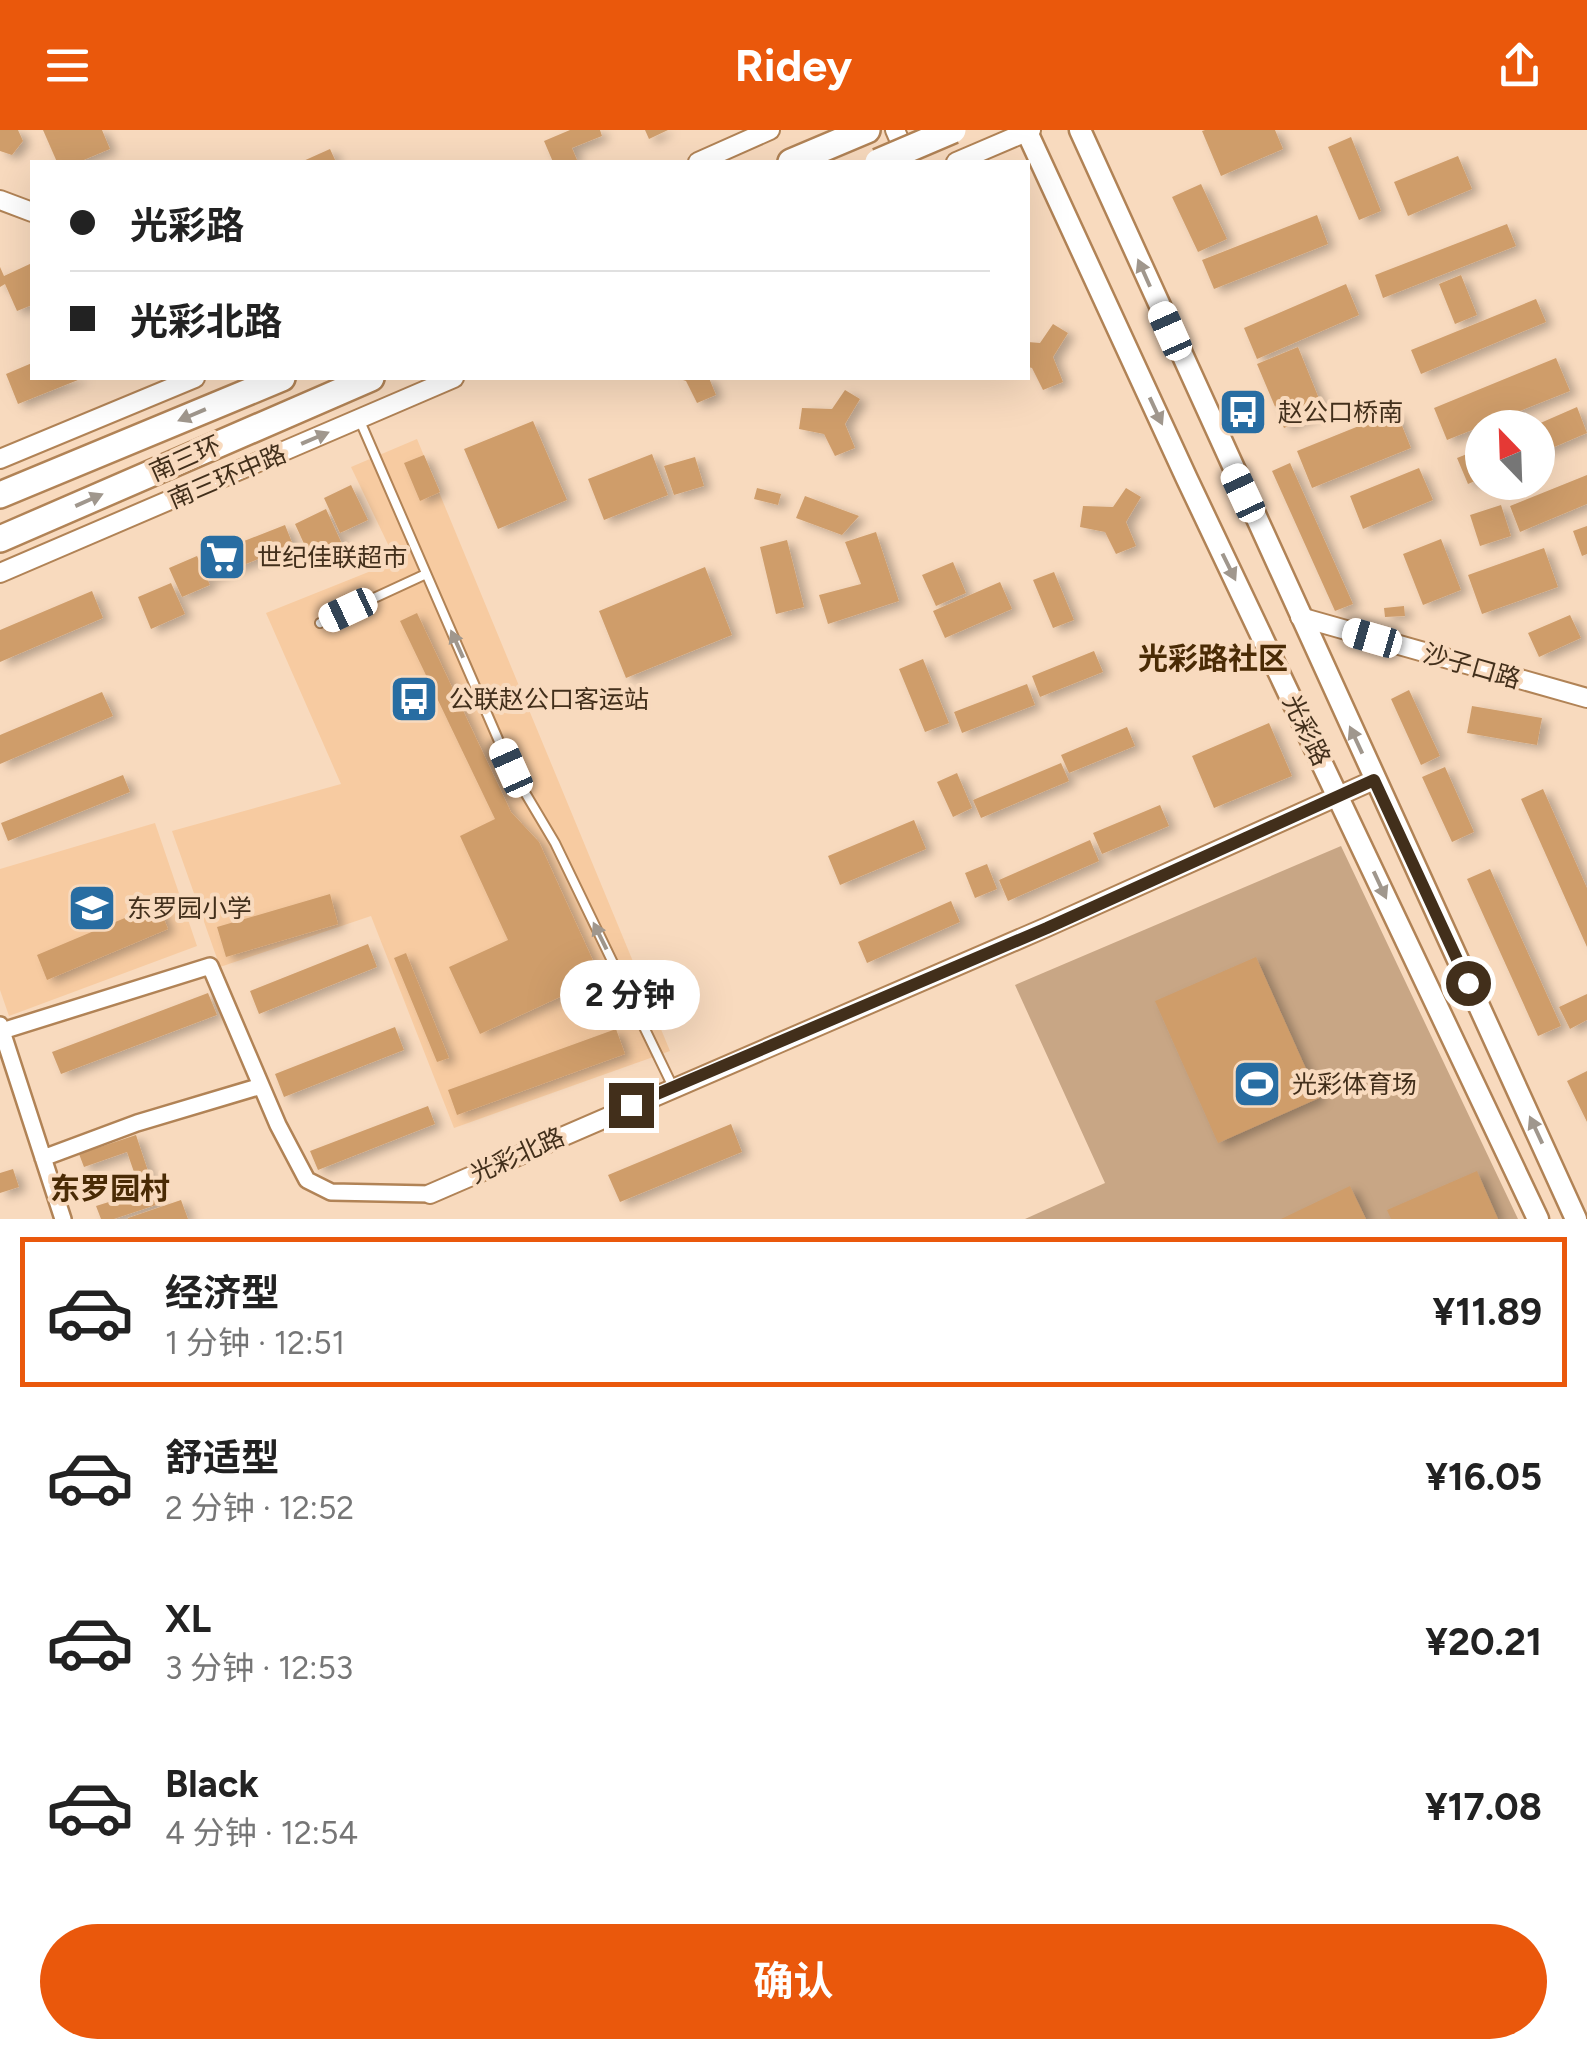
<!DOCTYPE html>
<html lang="zh">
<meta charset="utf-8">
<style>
:root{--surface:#fff;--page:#f2f2f2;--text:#222;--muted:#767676;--line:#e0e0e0;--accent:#ea580c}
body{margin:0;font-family:Figtree,"Noto Sans SC",sans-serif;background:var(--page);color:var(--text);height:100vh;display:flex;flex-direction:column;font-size:38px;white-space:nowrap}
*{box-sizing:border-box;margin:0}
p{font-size:32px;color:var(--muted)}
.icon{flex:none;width:55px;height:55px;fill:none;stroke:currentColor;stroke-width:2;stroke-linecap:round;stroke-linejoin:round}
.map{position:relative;height:1089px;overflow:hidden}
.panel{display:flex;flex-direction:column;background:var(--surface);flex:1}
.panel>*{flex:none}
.banner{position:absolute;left:30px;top:30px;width:1000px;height:220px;border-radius:0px;box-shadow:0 10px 40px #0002;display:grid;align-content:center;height:220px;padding:0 40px;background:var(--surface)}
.needle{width:65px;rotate:337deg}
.buttons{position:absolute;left:1465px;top:280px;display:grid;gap:20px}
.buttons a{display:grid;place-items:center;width:90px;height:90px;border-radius:50%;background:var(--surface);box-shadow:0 10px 40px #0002;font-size:50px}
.end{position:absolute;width:45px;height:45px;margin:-22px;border:12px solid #422f1b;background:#fff;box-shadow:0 0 0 5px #fff}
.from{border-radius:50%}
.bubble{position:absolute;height:70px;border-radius:35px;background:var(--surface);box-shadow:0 10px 40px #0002;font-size:32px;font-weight:700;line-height:70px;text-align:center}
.car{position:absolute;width:30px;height:60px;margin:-30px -15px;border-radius:12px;box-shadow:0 0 8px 2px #0007;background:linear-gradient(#fff 24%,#345 0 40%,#fff 0 76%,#345 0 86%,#fff 0)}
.banner b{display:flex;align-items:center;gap:35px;height:95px;font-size:38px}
.banner b+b{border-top:2px solid var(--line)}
.banner i{width:25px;height:25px;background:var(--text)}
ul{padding:18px 0 0;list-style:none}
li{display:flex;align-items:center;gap:30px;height:150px;margin:0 20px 15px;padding:0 20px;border:5px solid transparent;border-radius:0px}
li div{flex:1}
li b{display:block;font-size:38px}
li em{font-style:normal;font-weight:700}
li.selected{border-color:var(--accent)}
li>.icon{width:90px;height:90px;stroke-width:1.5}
.primary-button{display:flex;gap:20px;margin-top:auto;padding:20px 40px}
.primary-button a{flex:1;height:115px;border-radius:60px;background:var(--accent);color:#fff;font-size:40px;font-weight:700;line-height:115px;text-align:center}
header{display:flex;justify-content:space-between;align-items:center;height:130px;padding:0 40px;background:var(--accent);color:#fff;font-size:45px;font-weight:700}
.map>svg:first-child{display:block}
.built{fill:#f7cba1}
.park{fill:#c8a685}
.building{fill:#cf9d6b;filter:url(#shadow)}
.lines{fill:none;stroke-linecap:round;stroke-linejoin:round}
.service-casing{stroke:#b18356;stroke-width:12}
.minor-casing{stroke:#b18356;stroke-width:20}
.tertiary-casing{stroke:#b18356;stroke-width:22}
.secondary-casing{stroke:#b18356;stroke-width:25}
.trunk-casing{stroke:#b18356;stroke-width:30}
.service{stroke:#fff;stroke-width:8}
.minor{stroke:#fff;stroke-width:15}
.tertiary{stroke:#fff;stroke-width:18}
.secondary{stroke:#fff;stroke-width:20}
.trunk{stroke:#fff;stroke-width:25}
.trunk-bridge-casing{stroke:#b18356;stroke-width:30;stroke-linecap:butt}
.trunk-bridge{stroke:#fff;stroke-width:25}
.oneway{fill:#a0978d}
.route{stroke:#422f1b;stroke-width:12}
.labels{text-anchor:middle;stroke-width:8;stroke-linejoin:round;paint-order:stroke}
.poi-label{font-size:25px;fill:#422f1b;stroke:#f8dabe;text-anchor:start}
.street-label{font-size:25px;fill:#422f1b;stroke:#f8dabe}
.quarter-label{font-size:30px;font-weight:bold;fill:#4a2b05;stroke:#f8dabe}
</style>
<header><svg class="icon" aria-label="menu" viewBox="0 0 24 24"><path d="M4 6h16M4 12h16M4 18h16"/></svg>Ridey<svg class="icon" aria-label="share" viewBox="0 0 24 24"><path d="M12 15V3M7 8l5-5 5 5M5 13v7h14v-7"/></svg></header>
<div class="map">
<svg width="1587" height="1089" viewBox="0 0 1587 1089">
<defs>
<filter id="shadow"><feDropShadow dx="7" dy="4" stdDeviation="5" flood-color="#0004"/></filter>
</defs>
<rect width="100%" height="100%" fill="#f8dabe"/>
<!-- built -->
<path class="built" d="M417,309L670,921L454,998L371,786L220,837L172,701L341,654L266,483L396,431L351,337Z
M155,693L197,816L9,886L0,860V739Z"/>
<!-- park -->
<path class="park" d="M1341,716L1518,1089H1025L1105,1053L1015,855Z"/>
<!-- building -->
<path class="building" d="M0,0H18L23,11L12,25L0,21Z
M43,0H102L110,19L79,32H57Z
M570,0H600L602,6L572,18L577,30L553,32L544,11Z
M645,0H668L649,9Z
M1205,0H1275L1283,19L1221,46L1202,1Z
M1351,7L1381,81L1359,90L1328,17Z
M330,19L336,32H301Z
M1458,26L1472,59L1408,86L1394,52Z
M1201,54L1227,109L1198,122L1172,67Z
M1317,85L1328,114L1214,159L1202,130Z
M1507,94L1516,116L1383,168L1375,145Z
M32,133V175L17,181L5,154L0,157V137L4,146Z
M1461,145L1477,185L1455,194L1439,154Z
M1346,154L1359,185L1257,229L1244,198Z
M1536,169L1546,192L1421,244L1411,220Z
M1053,194L1068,203L1053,227L1063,252L1043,260L1032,238L1028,237V212L1040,213Z
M1298,217L1324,281L1284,298L1257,234Z
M1556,228L1570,261L1447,310L1434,278Z
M32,233V248H83L18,274L6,244Z
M677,248H709L716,265L697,273L686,251Z
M845,260L860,269L845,294L855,318L835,326L824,304L799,299L802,278L832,279Z
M1577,277L1587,303L1538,324V298H1529Z
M1396,281L1411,318L1312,358L1297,321Z
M533,291L567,370L498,399L464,319Z
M1482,318V348L1468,354L1457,328Z
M652,324L668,365L604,390L588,349Z
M424,325L440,362L420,371L404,333Z
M695,327L704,356L674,365L664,336Z
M1290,333L1353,474L1335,481L1272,341Z
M1419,338L1433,370L1363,399L1350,366Z
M1587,345V374L1520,402L1510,376Z
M351,355L368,390L340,403L324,368Z
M757,358L781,364L778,375L754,369Z
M1126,358L1141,367L1126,392L1136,416L1116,424L1105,402L1080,397L1083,376L1113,377Z
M805,366L859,386L842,405L796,388Z
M1501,375L1511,406L1480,416L1470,385Z
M326,379L342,414L311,429L295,394Z
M285,395L293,415L209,449L201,428Z
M1587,396V424L1582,426L1573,401Z
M876,402L899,471L828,494L819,465L861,454L845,412Z
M1441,409L1461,460L1423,475L1403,424Z
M787,410L804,477L776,484L760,417Z
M1544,418L1558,457L1482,484L1468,445Z
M197,426L210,455L182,467L169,438Z
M953,432L966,463L936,476L922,445Z
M705,437L732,505L626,548L599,481Z
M1054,442L1074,490L1053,498L1033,450Z
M1000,452L1012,479L945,508L933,481Z
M171,453L185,484L151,499L138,467Z
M92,461L103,488L0,532V500Z
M1404,476L1405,486L1385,487L1384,478Z
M417,483L511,682L539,712L601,848L480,904L449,837L508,810L460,706L495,689L400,491Z
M1570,485L1581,508L1539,527L1528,503Z
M1094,521L1103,542L1040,567L1032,546Z
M923,529L949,593L925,602L899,539Z
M1027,554L1035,575L962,603L954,582Z
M1409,560L1440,626L1421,635L1391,569Z
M102,562L113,586L0,634V605Z
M1472,576L1542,588L1537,615L1467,603Z
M1269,593L1292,646L1214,678L1192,626Z
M1127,597L1135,616L1069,643L1061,625Z
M1061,633L1069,651L981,688L973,670Z
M1445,637L1474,702L1452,712L1422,647Z
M957,643L972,678L953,687L937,652Z
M123,645L130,662L8,711L1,693Z
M1543,659L1587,758V817L1521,669Z
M1160,675L1169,696L1102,724L1093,703Z
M914,690L926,719L840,755L828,726Z
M1090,710L1099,731L1008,771L999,750Z
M987,734L997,759L975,768L965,743Z
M1490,739L1561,896L1538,906L1467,749Z
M330,764L338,794L226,827L217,797Z
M951,771L960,792L867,833L858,812Z
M158,774L168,799L47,850L37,825Z
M368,814L377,837L259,884L250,861Z
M406,823L449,928L437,932L394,828Z
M1256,827L1319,968L1218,1013L1155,871Z
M208,863L217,885L61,944L52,922Z
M1587,864V890L1570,899L1559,877Z
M395,897L404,920L284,967L275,944Z
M616,899L625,924L457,985L448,960Z
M1587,941V992L1567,951Z
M428,976L435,994L318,1040L310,1021Z
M731,994L742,1022L620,1072L608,1045Z
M136,1005L159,1074L114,1089H101L96,1076L141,1062L127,1022L84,1037L79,1024Z
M13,1039L19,1057L0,1063V1043Z
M1477,1041L1498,1089H1391L1387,1080Z
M1350,1056L1366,1089H1281Z
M181,1070L188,1089H128V1088Z"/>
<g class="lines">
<!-- service casing -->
<g class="service-casing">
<path id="service" d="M360,291L511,639L555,713L673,957
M320,493L426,444"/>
</g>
<!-- minor casing -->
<g class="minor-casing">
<path id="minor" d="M0,895L63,1089
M2,901L210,836L278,995L307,1050L331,1062L430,1064
M43,1028L137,993L261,956"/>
</g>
<!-- tertiary casing -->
<g class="tertiary-casing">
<path id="tertiary" d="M895,0L909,32
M698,32L770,0
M956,32L1031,0
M0,70L32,82
M0,329L195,248
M0,443L454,248
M1300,487L1587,568
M430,1064L1047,797L1374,650"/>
</g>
<!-- secondary casing -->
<g class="secondary-casing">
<path id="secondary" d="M1080,0L1576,1089
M1027,2L1187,349L1538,1089"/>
</g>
<!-- trunk casing -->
<g class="trunk-casing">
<path id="trunk" d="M791,32L867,0
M0,365L282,248
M0,409L371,248"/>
</g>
<!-- service -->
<use href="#service" class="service"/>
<!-- minor -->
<use href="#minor" class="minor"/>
<!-- tertiary -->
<use href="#tertiary" class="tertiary"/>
<!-- secondary -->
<use href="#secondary" class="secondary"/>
<!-- trunk -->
<use href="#trunk" class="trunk"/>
<!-- trunk-bridge casing -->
<g class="trunk-bridge-casing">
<path id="trunk-bridge" d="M878,32L953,0"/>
</g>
<!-- trunk-bridge -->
<use href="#trunk-bridge" class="trunk-bridge"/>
</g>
<!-- one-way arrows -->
<defs><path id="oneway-solid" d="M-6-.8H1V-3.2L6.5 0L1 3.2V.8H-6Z" transform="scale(2.5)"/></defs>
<g class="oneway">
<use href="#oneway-solid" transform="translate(1144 143) rotate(-114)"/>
<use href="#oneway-solid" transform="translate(1156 281) rotate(65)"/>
<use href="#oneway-solid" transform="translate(192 285) rotate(157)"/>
<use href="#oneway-solid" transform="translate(315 308) rotate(-23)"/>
<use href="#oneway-solid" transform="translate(89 370) rotate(-24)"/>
<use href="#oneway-solid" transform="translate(1229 437) rotate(64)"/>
<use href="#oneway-solid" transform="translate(457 514) rotate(-114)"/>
<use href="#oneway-solid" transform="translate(1356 610) rotate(-115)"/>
<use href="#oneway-solid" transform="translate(1380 755) rotate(65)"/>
<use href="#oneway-solid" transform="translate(600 806) rotate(-116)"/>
<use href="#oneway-solid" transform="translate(1536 1000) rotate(-115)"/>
</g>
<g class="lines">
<!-- route -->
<path class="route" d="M631,975L1047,798L1374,650L1468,853"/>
</g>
<!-- icons -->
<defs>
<g id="bus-square" transform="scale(2.5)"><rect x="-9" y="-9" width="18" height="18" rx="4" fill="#286da2" stroke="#f8dabe"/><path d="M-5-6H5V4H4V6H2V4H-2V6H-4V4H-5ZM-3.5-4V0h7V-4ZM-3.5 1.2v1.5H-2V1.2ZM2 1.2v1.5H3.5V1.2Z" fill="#fff"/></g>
<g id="supermarket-square" transform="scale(2.5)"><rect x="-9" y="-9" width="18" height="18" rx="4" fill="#286da2" stroke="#f8dabe"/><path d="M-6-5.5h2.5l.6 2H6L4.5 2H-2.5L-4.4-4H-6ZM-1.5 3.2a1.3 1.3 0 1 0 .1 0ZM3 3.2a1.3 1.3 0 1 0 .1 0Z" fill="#fff"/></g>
<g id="school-square" transform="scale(2.5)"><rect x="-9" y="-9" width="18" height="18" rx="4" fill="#286da2" stroke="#f8dabe"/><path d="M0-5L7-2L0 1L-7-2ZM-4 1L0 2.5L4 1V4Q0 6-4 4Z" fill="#fff"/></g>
<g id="stadium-square" transform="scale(2.5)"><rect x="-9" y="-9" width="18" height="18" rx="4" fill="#286da2" stroke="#f8dabe"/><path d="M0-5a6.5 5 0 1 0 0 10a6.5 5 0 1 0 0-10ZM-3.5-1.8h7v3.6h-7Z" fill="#fff"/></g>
</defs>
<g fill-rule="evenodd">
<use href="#bus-square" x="1243" y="282"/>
<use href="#supermarket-square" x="222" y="427"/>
<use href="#bus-square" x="414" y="569"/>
<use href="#school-square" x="92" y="778"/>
<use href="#stadium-square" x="1257" y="954"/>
</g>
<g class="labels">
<!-- poi labels -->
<g class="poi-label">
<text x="1278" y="291">赵公口桥南</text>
<text x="257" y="436">世纪佳联超市</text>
<text x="449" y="578">公联赵公口客运站</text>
<text x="127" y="787">东罗园小学</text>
<text x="1292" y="963">光彩体育场</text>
</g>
<!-- street labels -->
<g class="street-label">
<text transform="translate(185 328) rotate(-24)" y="9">南三环</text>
<text transform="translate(227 346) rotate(-23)" y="9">南三环中路</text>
<text transform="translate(1472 536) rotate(16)" y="9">沙子口路</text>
<text transform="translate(1307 600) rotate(64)" y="9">光彩路</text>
<text transform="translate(517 1025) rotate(-24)" y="9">光彩北路</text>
</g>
<!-- quarter labels -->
<g class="quarter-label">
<text x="1213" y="539">光彩路社区</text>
<text x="110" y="1069">东罗园村</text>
</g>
</g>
</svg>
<div class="buttons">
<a><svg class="needle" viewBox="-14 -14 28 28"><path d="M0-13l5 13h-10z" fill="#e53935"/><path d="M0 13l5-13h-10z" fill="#767676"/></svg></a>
</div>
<i class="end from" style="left:1468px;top:853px"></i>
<i class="end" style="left:631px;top:975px"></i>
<div class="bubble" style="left:560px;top:830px;width:140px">2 分钟</div>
<i class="car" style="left:1170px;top:201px;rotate:336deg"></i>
<i class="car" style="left:1243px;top:363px;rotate:335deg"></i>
<i class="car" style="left:348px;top:480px;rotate:245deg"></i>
<i class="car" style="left:1372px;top:508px;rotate:286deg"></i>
<i class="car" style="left:511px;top:638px;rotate:336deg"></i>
<div class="banner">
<b><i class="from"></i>光彩路</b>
<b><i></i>光彩北路</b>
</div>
</div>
<section class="panel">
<ul>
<li class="selected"><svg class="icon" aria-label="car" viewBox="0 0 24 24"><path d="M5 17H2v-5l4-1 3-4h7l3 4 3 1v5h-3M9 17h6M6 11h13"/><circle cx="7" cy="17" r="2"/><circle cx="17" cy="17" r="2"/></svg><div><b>经济型</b><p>1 分钟 · 12:51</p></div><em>¥11.89</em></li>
<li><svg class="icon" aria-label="car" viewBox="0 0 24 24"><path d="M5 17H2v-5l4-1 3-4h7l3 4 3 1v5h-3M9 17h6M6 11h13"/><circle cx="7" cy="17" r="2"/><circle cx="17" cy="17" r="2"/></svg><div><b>舒适型</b><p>2 分钟 · 12:52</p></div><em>¥16.05</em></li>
<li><svg class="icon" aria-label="car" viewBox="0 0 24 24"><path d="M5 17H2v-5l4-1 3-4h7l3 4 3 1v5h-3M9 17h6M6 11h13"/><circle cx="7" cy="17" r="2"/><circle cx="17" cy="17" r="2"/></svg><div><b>XL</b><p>3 分钟 · 12:53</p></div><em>¥20.21</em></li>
<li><svg class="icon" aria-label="car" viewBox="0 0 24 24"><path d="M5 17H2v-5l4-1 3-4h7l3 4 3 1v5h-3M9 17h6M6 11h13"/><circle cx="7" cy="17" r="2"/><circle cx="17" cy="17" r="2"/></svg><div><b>Black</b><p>4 分钟 · 12:54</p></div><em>¥17.08</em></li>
</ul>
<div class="primary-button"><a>确认</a></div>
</section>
